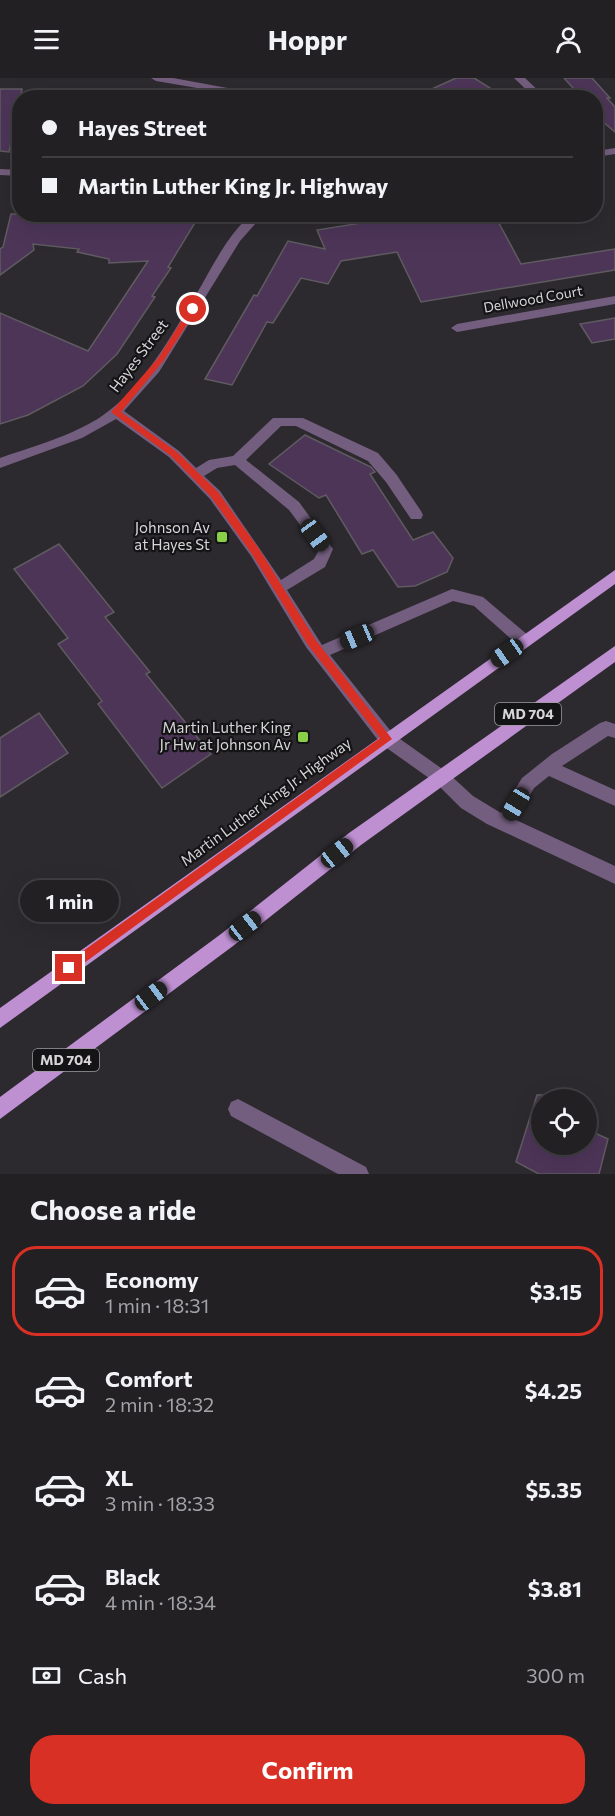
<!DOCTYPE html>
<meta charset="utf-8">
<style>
:root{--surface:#222023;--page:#2e2d30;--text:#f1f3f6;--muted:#a2a3a6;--line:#3f3e41;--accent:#d93025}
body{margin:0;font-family:Commissioner,sans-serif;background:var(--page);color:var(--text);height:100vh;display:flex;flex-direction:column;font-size:22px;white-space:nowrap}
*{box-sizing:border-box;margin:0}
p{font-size:20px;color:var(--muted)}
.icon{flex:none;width:33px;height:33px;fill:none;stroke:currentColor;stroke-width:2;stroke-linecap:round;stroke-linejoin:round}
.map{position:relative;height:1096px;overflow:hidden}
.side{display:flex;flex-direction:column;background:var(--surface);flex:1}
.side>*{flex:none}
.hud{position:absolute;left:12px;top:12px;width:591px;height:132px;border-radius:24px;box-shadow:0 6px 24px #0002,0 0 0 2px var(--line);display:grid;align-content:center;height:132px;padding:0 30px;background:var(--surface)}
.fabs{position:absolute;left:531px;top:1011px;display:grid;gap:12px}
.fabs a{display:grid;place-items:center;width:66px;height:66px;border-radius:50%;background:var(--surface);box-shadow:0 6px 24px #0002,0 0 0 2px var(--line);font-size:30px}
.end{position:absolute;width:27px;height:27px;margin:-14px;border:8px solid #d93025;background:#fff;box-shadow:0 0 0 3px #fff}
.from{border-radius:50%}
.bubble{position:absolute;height:42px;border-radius:21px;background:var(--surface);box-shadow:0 6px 24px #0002,0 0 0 2px var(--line);font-size:20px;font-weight:700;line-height:42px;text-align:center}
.car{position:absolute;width:18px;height:36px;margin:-18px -9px;border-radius:8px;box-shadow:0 0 4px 2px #0007;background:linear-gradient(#222 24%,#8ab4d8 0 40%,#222 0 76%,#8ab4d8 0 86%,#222 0)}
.hud b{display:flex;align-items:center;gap:21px;height:57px;font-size:22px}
.hud b+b{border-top:2px solid var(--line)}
.hud i{width:15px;height:15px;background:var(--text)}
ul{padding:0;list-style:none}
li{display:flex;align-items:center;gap:18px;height:90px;margin:0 12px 9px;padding:0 18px;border:3px solid transparent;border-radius:24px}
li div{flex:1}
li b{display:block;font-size:22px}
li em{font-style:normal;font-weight:700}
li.active{border-color:var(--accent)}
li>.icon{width:54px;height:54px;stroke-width:1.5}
h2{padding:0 30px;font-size:27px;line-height:72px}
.pay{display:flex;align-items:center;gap:15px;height:66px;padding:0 30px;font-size:22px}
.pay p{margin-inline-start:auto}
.button{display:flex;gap:12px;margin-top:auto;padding:12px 30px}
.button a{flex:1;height:69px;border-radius:24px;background:var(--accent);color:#fff;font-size:24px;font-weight:700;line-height:69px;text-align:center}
header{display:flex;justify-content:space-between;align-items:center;height:78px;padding:0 30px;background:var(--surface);font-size:27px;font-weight:700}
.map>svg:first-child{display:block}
.building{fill:#4d3558;stroke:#5f5b61;stroke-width:1.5}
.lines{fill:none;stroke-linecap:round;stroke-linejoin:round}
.minor{fill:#745e7f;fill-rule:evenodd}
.major{fill:#be90d2;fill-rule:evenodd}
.route{fill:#d93025}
.poi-dot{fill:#89cf48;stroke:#141315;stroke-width:2}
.labels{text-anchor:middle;stroke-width:4.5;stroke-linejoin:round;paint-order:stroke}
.far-street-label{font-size:14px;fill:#d7d5d8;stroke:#141315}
.shield{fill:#141315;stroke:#9c9b9e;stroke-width:1.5}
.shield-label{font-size:14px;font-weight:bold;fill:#d7d5d8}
.street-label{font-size:15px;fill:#d7d5d8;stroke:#141315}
.poi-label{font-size:15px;fill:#d7d5d8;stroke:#141315;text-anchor:end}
</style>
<header><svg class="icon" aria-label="menu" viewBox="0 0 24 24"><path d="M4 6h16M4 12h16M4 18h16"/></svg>Hoppr<svg class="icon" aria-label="person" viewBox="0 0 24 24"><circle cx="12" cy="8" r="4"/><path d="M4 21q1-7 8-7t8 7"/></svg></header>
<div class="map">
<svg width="615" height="1096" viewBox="0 0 615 1096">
<rect width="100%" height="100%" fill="#2d2a2f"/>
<!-- building -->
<path class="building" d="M456,0H474L506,20H412Z
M564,0H592L610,20H607L615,29V54L602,43L596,44V20H582Z
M0,11H22L9,74L0,73Z
M11,136H164L196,143L168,189L171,190L152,218L155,219L117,276L83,308L28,337L0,346V235L88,273L148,183L109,185V181L77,174L79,171L33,166L34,172L0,197V171L3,169Z
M417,136H494L521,186L615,171V192L421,224L397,174L341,183L328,206L301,200L273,245L267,244L232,307L205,301L254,217L257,218L288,163L325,171L317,152Z
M615,240V261L592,265L580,246Z
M305,357L371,389L375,394L370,396L413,462L433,454L453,480L447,494L415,508L398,509L373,472L362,476L326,417L319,420L269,386Z
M59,466L114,534L105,539L150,594L146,596L211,676L162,710L98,626L102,623L58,566L68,560L14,491Z
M39,635L68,675L0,719V660Z
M537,1017H542V1066H586V1051L608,1061L599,1096H539L516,1084Z"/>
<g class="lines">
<!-- minor -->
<path class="minor" d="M151,0H173L281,20H256L156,3Z
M514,0H525L546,20H535Z
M615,70V76L596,79V73Z
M0,91L20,92V98L0,97Z
M252,136H264L240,163L159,294L124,333L179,373L196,390L209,382L233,378L273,340H303L378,375L396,396L421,433L423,437L421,441H411L386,404L368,383L296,348H281L246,382L299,424L333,471L325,489L287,512L322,567L452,511L483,519L529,558L532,563L529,568L524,569L519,568L474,528L453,523L330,577L393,656L448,695L473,718L501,735L522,700L552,676L600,645L606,643L615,646V660L608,658L562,688L615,712V728L549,698L534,710L516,742L615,788V806L487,746L461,730L436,705L381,666L306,569L251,478L210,421L169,379L116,341L82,360L0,390V380C34,368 72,358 102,338C144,309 171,258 197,215C213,188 227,157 252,136ZM235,387L289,432L319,472L314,481L281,502L220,413L204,398L217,390Z
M615,218V226L457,254L451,250L457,246Z
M238,1021L366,1089L369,1096H338L231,1038L228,1031L231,1024Z"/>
<!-- major -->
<path class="major" d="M615,492V506L0,950V930Z
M615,568V584L361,767L233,868L0,1041V1019L221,856L349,755Z"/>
</g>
<!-- route -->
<path class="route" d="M190,229L197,231L164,282L121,334L177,374L218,414L259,471L315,561L392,661L69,896L65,895V886L380,660L308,567L252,476L211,419L171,378L111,334L159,279Z"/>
<!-- markers -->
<g class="poi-dot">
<rect x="216" y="453" width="12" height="12" rx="3"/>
<rect x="297" y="653" width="12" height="12" rx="3"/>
</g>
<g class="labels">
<!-- far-street labels -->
<g class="far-street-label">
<text transform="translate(533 221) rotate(-10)" y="5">Dellwood Court</text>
</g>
<!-- shield labels -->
<g class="shield">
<rect x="495" y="625" width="66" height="22" rx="4.5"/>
<rect x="33" y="971" width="66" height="22" rx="4.5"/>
</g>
<g class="shield-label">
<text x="528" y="641">MD 704</text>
<text x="66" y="987">MD 704</text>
</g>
<!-- street labels -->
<g class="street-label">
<text transform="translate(139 278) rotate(-53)" y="5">Hayes Street</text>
<text transform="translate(266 724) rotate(-36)" y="5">Martin Luther King Jr. Highway</text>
</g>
<!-- poi labels -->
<g class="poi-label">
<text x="210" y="455">Johnson Av<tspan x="210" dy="17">at Hayes St</tspan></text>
<text x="291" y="655">Martin Luther King<tspan x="291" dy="17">Jr Hw at Johnson Av</tspan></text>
</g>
</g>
</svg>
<div class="fabs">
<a><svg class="icon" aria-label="locate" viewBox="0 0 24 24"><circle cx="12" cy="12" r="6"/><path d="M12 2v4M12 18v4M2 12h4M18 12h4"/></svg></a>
</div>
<i class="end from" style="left:193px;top:231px"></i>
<i class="end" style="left:69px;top:890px"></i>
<div class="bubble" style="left:20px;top:802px;width:99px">1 min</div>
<i class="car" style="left:315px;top:457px;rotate:144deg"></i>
<i class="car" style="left:357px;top:559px;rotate:247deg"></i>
<i class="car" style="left:507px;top:575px;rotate:235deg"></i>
<i class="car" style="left:516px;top:726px;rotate:211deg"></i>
<i class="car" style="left:337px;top:775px;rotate:52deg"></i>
<i class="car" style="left:245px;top:848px;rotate:52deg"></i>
<i class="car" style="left:151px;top:918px;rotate:53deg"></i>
<div class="hud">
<b><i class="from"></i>Hayes Street</b>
<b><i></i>Martin Luther King Jr. Highway</b>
</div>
</div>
<section class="side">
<h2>Choose a ride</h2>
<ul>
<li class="active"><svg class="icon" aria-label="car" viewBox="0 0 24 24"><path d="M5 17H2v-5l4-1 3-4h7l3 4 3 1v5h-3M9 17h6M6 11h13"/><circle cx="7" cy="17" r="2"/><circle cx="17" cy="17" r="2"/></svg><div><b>Economy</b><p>1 min · 18:31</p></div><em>$3.15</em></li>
<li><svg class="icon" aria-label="car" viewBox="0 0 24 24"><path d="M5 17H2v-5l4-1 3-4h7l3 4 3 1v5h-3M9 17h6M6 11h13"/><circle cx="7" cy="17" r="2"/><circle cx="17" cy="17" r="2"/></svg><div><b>Comfort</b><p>2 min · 18:32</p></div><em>$4.25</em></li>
<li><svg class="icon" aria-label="car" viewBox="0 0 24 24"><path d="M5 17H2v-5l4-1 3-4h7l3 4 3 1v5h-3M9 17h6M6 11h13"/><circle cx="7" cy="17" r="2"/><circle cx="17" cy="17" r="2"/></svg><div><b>XL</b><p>3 min · 18:33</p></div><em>$5.35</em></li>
<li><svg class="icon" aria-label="car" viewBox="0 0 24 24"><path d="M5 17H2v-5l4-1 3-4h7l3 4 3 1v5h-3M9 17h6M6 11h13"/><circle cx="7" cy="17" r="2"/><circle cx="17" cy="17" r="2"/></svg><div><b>Black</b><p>4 min · 18:34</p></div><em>$3.81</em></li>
</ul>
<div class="pay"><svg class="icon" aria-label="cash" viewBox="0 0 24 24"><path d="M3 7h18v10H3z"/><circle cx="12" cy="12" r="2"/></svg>Cash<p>300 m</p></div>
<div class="button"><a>Confirm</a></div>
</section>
